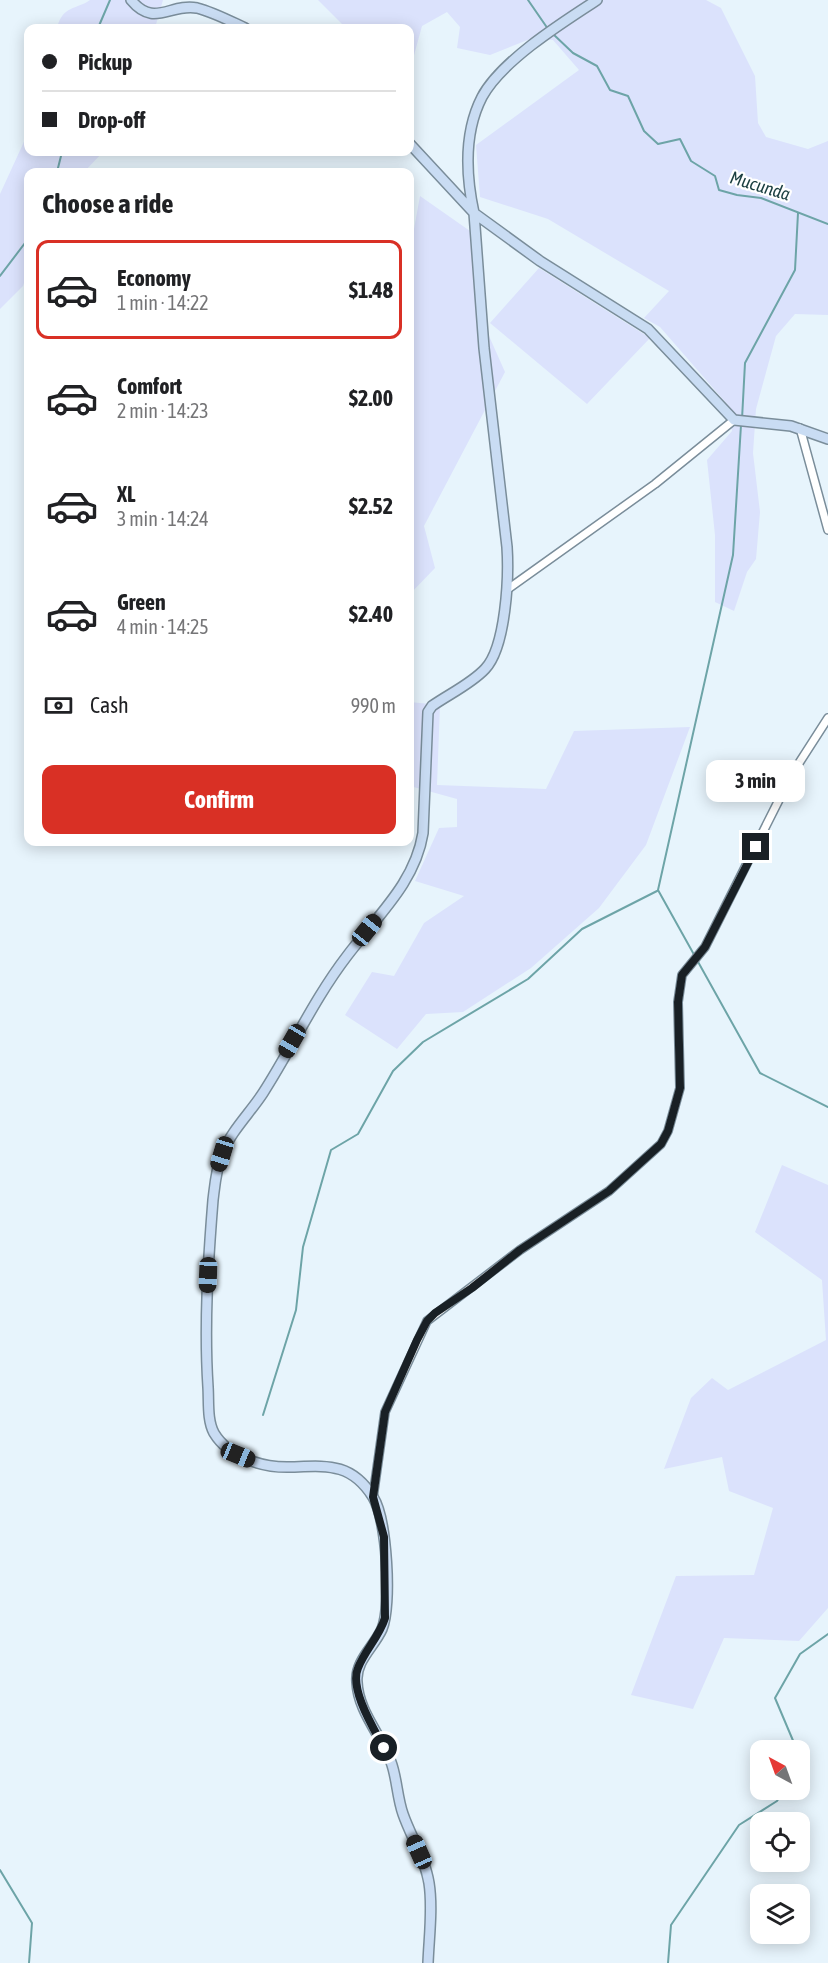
<!DOCTYPE html>
<meta charset="utf-8">
<style>
:root{--surface:#fff;--page:#f2f2f2;--text:#202124;--muted:#757577;--line:#e0e0e0;--accent:#d93025}
body{margin:0;font-family:"Asap Condensed",sans-serif;background:var(--page);color:var(--text);height:100vh;display:flex;flex-direction:column;font-size:22px;white-space:nowrap}
*{box-sizing:border-box;margin:0}
p{font-size:20px;color:var(--muted)}
.icon{flex:none;width:33px;height:33px;fill:none;stroke:currentColor;stroke-width:2;stroke-linecap:round;stroke-linejoin:round}
.map{position:relative;flex:1;overflow:hidden}
.side{position:absolute;left:24px;top:168px;width:390px;height:678px;display:flex;flex-direction:column;background:var(--surface);border-radius:12px;box-shadow:0 3px 15px #0003}
.side>*{flex:none}
.guide{position:absolute;left:24px;top:24px;width:390px;height:132px;border-radius:12px;box-shadow:0 3px 15px #0003;display:grid;align-content:center;height:132px;padding:0 18px;background:var(--surface)}
.needle{width:39px;rotate:319deg}
.controls{position:absolute;left:750px;top:1740px;display:grid;gap:12px}
.controls a{display:grid;place-items:center;width:60px;height:60px;border-radius:12px;background:var(--surface);box-shadow:0 3px 15px #0003;font-size:30px}
.end{position:absolute;width:27px;height:27px;margin:-14px;border:8px solid #192025;background:#fff;box-shadow:0 0 0 3px #fff}
.from{border-radius:50%}
.bubble{position:absolute;height:42px;border-radius:12px;background:var(--surface);box-shadow:0 3px 15px #0003;font-size:20px;font-weight:700;line-height:42px;text-align:center}
.car{position:absolute;width:18px;height:36px;margin:-18px -9px;border-radius:8px;box-shadow:0 0 4px 2px #0007;background:linear-gradient(#222 24%,#8ab4d8 0 40%,#222 0 76%,#8ab4d8 0 86%,#222 0)}
.guide b{display:flex;align-items:center;gap:21px;height:57px;font-size:22px}
.guide b+b{border-top:2px solid var(--line)}
.guide i{width:15px;height:15px;background:var(--text)}
ul{padding:0;list-style:none}
li{display:flex;align-items:center;gap:18px;height:99px;margin:0 12px 9px;padding:0 6px;border:3px solid transparent;border-radius:12px}
li div{flex:1}
li b{display:block;font-size:22px}
li em{font-style:normal;font-weight:700}
li.on{border-color:var(--accent)}
li>.icon{width:54px;height:54px;stroke-width:1.5}
h2{padding:0 18px;font-size:27px;line-height:72px}
.pay{display:flex;align-items:center;gap:15px;height:66px;padding:0 18px;font-size:22px}
.pay p{margin-inline-start:auto}
.action{display:flex;gap:12px;margin-top:auto;padding:12px 18px}
.action a{flex:1;height:69px;border-radius:12px;background:var(--accent);color:#fff;font-size:24px;font-weight:700;line-height:69px;text-align:center}
.map>svg:first-child{display:block}
.green{fill:#dbe2fc}
.lines{fill:none;stroke-linecap:round;stroke-linejoin:round}
.stream{stroke:#6da4a7;stroke-width:2}
.minor-casing{stroke:#7a8d9a;stroke-width:10}
.secondary-casing{stroke:#7a8d9a;stroke-width:12}
.minor{stroke:#fff;stroke-width:7}
.secondary{stroke:#c9dcf3;stroke-width:9}
.route{stroke:#192025;stroke-width:8}
.labels{text-anchor:middle;stroke-width:4.5;stroke-linejoin:round;paint-order:stroke}
.water-label{font-size:18px;font-style:italic;fill:#1a3e40;stroke:#fff}
</style>
<div class="map">
<svg width="828" height="1963" viewBox="0 0 828 1963">
<rect width="100%" height="100%" fill="#e7f4fc"/>
<!-- green -->
<path class="green" d="M90,0H163L155,28H57C63,5 76,10 90,0Z
M318,0H706L721,8L755,76L758,123L766,137L808,149L828,141V315L795,314L776,336L756,409L753,453L760,512L756,559L747,572L734,611L715,602V535L707,460L732,431L727,404L660,327L644,318L669,291L548,219L480,197L476,145L579,70L553,40L530,39L490,55L457,48L460,27L447,12L422,26L410,70V28H346Z
M28,133V152H103L84,172H28V271L23,286L0,309V194Z
M420,196L470,231L489,336L505,372L424,526L435,568L410,594V251Z
M539,268L650,338L587,404L490,323Z
M410,702L440,705L437,785L546,789L574,731L690,727L646,845L599,908L531,968L463,1012L426,1014L397,1049L345,1015L372,972L394,976L424,923L464,896L415,881L439,828L457,827V799L410,786Z
M782,1165L828,1185V1608L799,1641L724,1638L693,1709L631,1695L676,1576L754,1575L773,1508L729,1491L722,1457L664,1469L691,1398L712,1378L728,1390L826,1340L822,1280L755,1232Z"/>
<g class="lines">
<!-- stream -->
<path class="stream" d="M528,0L548,29
M98,28L110,0
M552,33L573,53L597,66L610,90L628,96L644,131L658,144L680,139L691,161L715,176L719,190L737,195L761,198L828,224
M57,172L62,152
M0,276L28,239
M742,419L745,363L795,270L798,213
M741,425L733,555L658,890L760,1073L828,1107
M263,1415L296,1310L303,1247L331,1150L358,1134L393,1071L423,1042L528,979L582,929L657,891
M797,1750L775,1698L800,1654L828,1634
M800,1756V1761
M0,1870L32,1923L29,1963
M668,1963L671,1925L739,1825L777,1801L784,1790"/>
<!-- minor casing -->
<g class="minor-casing">
<path id="minor" d="M800,428L828,530
M508,589L655,484L734,420
M373,1497L385,1412L427,1321L520,1250L609,1191L661,1144L668,1131L680,1088L678,1002L682,975L705,947L792,774L828,718"/>
</g>
<!-- secondary casing -->
<g class="secondary-casing">
<path id="secondary" d="M131,0C154,28 170,3 197,8C213,12 230,21 245,28
M597,0C563,22 501,61 482,97C464,132 466,176 474,213L540,261L648,329L734,420L791,426L828,439
M410,144L474,213L484,348L507,547C509,577 506,647 485,669C471,684 449,694 432,706L428,712L423,833C415,883 377,916 347,956C314,999 292,1048 263,1093C250,1113 231,1131 222,1154C216,1169 215,1184 213,1200C208,1262 204,1325 208,1387C209,1402 207,1420 214,1433C229,1458 264,1468 291,1467C326,1466 351,1462 373,1497C387,1519 392,1605 382,1629C374,1647 355,1661 357,1682C358,1711 381,1735 391,1762C397,1778 397,1797 403,1814C411,1837 425,1858 429,1883C433,1908 429,1937 428,1963"/>
</g>
<!-- minor -->
<use href="#minor" class="minor"/>
<!-- secondary -->
<use href="#secondary" class="secondary"/>
</g>
<g class="lines">
<!-- route -->
<path class="route" d="M384,1748C374,1729 349,1689 358,1668C365,1650 379,1637 385,1618L384,1537L373,1497L385,1412L417,1340L427,1321L435,1313L472,1288L520,1250L609,1191L661,1144L668,1131L680,1088L678,1002L682,975L705,947L756,847"/>
</g>
<g class="labels">
<!-- water labels -->
<g class="water-label">
<text transform="translate(760 186) rotate(17)" y="6">Mucunda</text>
</g>
</g>
</svg>
<div class="controls">
<a><svg class="needle" viewBox="-14 -14 28 28"><path d="M0-13l5 13h-10z" fill="#e53935"/><path d="M0 13l5-13h-10z" fill="#757577"/></svg></a>
<a><svg class="icon" aria-label="locate" viewBox="0 0 24 24"><circle cx="12" cy="12" r="6"/><path d="M12 2v4M12 18v4M2 12h4M18 12h4"/></svg></a>
<a><svg class="icon" aria-label="layers" viewBox="0 0 24 24"><path d="M12 4l9 5-9 5-9-5zM3 14l9 5 9-5"/></svg></a>
</div>
<i class="end from" style="left:384px;top:1748px"></i>
<i class="end" style="left:756px;top:847px"></i>
<div class="bubble" style="left:706px;top:760px;width:99px">3 min</div>
<i class="car" style="left:367px;top:930px;rotate:39deg"></i>
<i class="car" style="left:292px;top:1041px;rotate:210deg"></i>
<i class="car" style="left:222px;top:1154px;rotate:197deg"></i>
<i class="car" style="left:208px;top:1275px;rotate:182deg"></i>
<i class="car" style="left:238px;top:1455px;rotate:112deg"></i>
<i class="car" style="left:419px;top:1852px;rotate:336deg"></i>
<div class="guide">
<b><i class="from"></i>Pickup</b>
<b><i></i>Drop-off</b>
</div>
<section class="side">
<h2>Choose a ride</h2>
<ul>
<li class="on"><svg class="icon" aria-label="car" viewBox="0 0 24 24"><path d="M5 17H2v-5l4-1 3-4h7l3 4 3 1v5h-3M9 17h6M6 11h13"/><circle cx="7" cy="17" r="2"/><circle cx="17" cy="17" r="2"/></svg><div><b>Economy</b><p>1 min · 14:22</p></div><em>$1.48</em></li>
<li><svg class="icon" aria-label="car" viewBox="0 0 24 24"><path d="M5 17H2v-5l4-1 3-4h7l3 4 3 1v5h-3M9 17h6M6 11h13"/><circle cx="7" cy="17" r="2"/><circle cx="17" cy="17" r="2"/></svg><div><b>Comfort</b><p>2 min · 14:23</p></div><em>$2.00</em></li>
<li><svg class="icon" aria-label="car" viewBox="0 0 24 24"><path d="M5 17H2v-5l4-1 3-4h7l3 4 3 1v5h-3M9 17h6M6 11h13"/><circle cx="7" cy="17" r="2"/><circle cx="17" cy="17" r="2"/></svg><div><b>XL</b><p>3 min · 14:24</p></div><em>$2.52</em></li>
<li><svg class="icon" aria-label="car" viewBox="0 0 24 24"><path d="M5 17H2v-5l4-1 3-4h7l3 4 3 1v5h-3M9 17h6M6 11h13"/><circle cx="7" cy="17" r="2"/><circle cx="17" cy="17" r="2"/></svg><div><b>Green</b><p>4 min · 14:25</p></div><em>$2.40</em></li>
</ul>
<div class="pay"><svg class="icon" aria-label="cash" viewBox="0 0 24 24"><path d="M3 7h18v10H3z"/><circle cx="12" cy="12" r="2"/></svg>Cash<p>990 m</p></div>
<div class="action"><a>Confirm</a></div>
</section>
</div>
